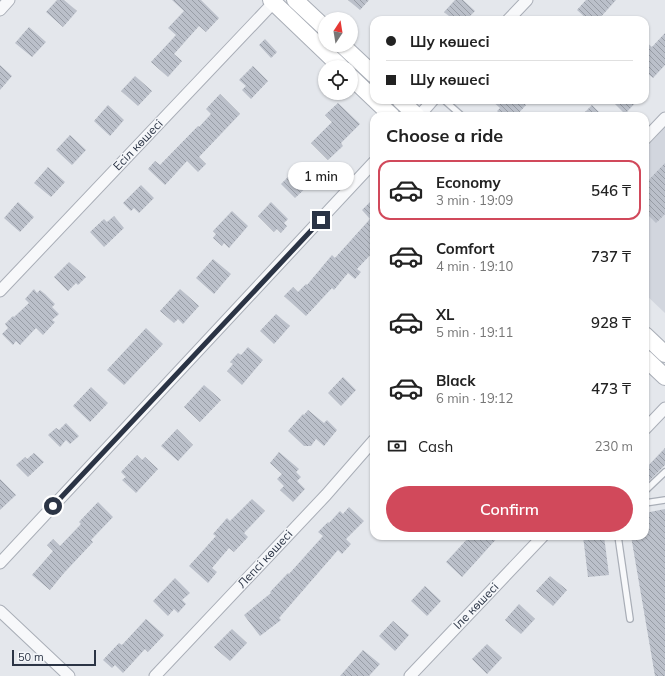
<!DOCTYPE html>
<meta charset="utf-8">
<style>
:root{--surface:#fff;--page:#f2f2f2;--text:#222;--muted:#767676;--line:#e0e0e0;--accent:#d1495b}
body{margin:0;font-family:Mulish,sans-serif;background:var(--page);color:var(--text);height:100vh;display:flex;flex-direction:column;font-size:15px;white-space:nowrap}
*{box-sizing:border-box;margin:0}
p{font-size:13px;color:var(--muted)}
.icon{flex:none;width:22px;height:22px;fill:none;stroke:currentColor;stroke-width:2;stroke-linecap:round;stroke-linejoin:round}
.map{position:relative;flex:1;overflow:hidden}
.side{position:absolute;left:370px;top:112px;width:279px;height:428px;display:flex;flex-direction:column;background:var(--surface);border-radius:12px;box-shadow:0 1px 3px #0004}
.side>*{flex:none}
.banner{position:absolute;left:370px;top:16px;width:279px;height:88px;border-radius:12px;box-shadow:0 1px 3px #0004;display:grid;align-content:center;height:88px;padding:0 16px;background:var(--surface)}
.needle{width:26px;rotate:12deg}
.fabs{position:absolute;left:318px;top:12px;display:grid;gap:8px}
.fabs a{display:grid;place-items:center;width:40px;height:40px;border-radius:50%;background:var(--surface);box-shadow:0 1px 3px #0004;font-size:20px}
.scale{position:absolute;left:12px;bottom:10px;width:84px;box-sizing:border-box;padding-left:4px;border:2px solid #2b3445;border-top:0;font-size:11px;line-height:14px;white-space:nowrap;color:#2b3445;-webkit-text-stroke:3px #f4f6f9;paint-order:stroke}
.end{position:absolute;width:18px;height:18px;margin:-9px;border:5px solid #2b3445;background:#fff;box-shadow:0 0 0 2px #fff}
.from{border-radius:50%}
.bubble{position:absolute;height:28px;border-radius:14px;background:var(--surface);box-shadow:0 1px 3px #0004;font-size:13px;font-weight:600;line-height:28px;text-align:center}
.banner b{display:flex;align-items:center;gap:14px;height:38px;font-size:15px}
.banner b+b{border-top:1px solid var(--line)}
.banner i{width:10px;height:10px;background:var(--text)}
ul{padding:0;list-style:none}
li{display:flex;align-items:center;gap:12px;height:60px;margin:0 8px 6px;padding:0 8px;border:2px solid transparent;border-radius:12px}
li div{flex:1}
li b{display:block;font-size:15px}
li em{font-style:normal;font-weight:600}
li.selected{border-color:var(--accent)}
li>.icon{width:36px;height:36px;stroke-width:1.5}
h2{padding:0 16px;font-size:18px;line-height:48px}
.pay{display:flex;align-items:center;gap:10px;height:44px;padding:0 16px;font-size:15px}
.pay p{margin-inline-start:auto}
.cta{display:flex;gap:8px;margin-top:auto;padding:8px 16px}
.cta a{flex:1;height:46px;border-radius:24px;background:var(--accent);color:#fff;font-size:16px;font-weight:600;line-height:46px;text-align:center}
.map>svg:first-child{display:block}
.built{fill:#d2d6de}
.building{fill:url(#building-back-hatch)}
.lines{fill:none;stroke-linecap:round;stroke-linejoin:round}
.service-casing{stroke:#a9aeb7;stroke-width:8}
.minor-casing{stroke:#a9aeb7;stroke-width:13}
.secondary-casing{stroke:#a9aeb7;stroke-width:18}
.service{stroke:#f7f8fa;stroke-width:5.5}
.minor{stroke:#f7f8fa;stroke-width:11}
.secondary{stroke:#fff;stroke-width:16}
.route{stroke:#2b3445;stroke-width:5}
.labels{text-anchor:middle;stroke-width:3;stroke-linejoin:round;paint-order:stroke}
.street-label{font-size:12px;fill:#2b3445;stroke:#f4f6f9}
</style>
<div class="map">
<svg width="665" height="676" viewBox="0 0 665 676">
<defs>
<pattern id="building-back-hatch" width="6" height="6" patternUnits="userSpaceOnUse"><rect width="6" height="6" fill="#bbc0ca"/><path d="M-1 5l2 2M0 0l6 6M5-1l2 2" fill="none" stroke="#989da6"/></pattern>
</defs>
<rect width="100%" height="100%" fill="#e4e7ec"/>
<!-- built -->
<path class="built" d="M665,127V313L645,294V149Z"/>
<!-- building -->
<path class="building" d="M57,0H64L77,11L63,27L46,12Z
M172,0H201L219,18L206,32L199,26L174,54L182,61L168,77L151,62L176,35L168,28L184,11Z
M348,0H369L360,10Z
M455,0H463L475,11L466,20H454L444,12Z
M586,0H616L598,20H588L577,10Z
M29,27L46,42L32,57L15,43Z
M665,33V65L653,78L645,71V41L652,47Z
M265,39L277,52L271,58L259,45Z
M0,65L12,76L0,90Z
M253,66L268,81L251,99L242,90L246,86L239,80Z
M135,76L152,91L138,106L121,91Z
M220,94L240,114L199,157L206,164L198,172L187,161L165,185L148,169L155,161L160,165L198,126L199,127L211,114L206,109Z
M491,100H520L526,105L516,116H502L497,111L500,108Z
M611,100H638L625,114Z
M338,103L360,124L341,143L343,146L328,160L311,143L332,122L325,115Z
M108,105L124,120L110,136L94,121Z
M592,105L603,116H581Z
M70,135L86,150L72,165L56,150Z
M665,163V214L656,223L645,212V184Z
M48,167L65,182L51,197L34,183Z
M297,168L311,183L295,198L281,184Z
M141,185L154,198L139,213L134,208L131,211L123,203Z
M374,198V251L357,269L361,272L355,279L348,273L334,290L332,288L306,316L284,296L293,287L298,292L306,284L307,285L332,255L335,258L370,219L362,210Z
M18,202L34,217L20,232L4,218Z
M271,202L288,219L284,223L287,226L281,233L277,229L274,232L258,216Z
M232,211L248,226L229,248L224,243L222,246L213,238L216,234L213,231Z
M114,216L124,228L104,247L90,232L104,219L107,222Z
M213,259L231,274L214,294L196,278Z
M69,262L86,277L78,285L76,283L68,291L54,277Z
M34,289L37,293L40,290L45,294L55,304L52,307L59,314L52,320L55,322L43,335L36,328L20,345L16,341L13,345L2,334L8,328L5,324L13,316L14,317L29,303L25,299Z
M180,289L199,306L183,324L178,319L174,323L160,311Z
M276,314L290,326L274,344L260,331Z
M146,328L163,344L124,385L107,370Z
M248,347L263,360L242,385L227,371L233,364L230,362L238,353L241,355Z
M343,377L356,390L341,406L328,393Z
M204,385L221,400L200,422L184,407Z
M91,387L108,403L90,422L73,406Z
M308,410L324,423L327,420L337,430L324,446L316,439L311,446H304L288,431L303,414L304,415Z
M66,423L79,436L70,444L66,440L60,447L48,435L56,428L59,430Z
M177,429L193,445L178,461L161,446Z
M665,448V465L645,485V469Z
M279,452L299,469L296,472L301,477L297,481L305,489L293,502L280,490L284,486L277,479L282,474L270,463Z
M34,453L44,462L28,477L16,465L25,457L27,459Z
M137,455L142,460L145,457L158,469L136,493L122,480L126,477L121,472Z
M0,479L16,495L0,510Z
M252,499L265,511L244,533L248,537L234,552L229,548L212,568L217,572L208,583L189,566L216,536L213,534L227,518L230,521Z
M98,502L113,517L91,540L93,542L64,573L50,590L32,575L53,551L47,545L53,539L60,546L81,524L79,522Z
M349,507L364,521L346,539L351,544L342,554L338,550L279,618L281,620L260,636L244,615L271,593L270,592L288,573L289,574L323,536L318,532L328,522L329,523L340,511L343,514Z
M665,509V676H655L631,536H645V513Z
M470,536H499L462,577L446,562Z
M583,536H604L609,575L588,577Z
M550,576L567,590L553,606L536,591Z
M175,578L190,593L182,600L186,604L178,613L174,609L168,616L153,601Z
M425,586L441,601L427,616L411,601Z
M519,604L535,619L521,634L505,620Z
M146,619L164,635L148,652L145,649L123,673L115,665L112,668L103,660L119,643L122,645Z
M393,621L409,635L395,651L379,636Z
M232,629L247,643L230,661L214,647Z
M487,644L502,658L487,674L472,659Z
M363,650L380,664L369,676H340Z"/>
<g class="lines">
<!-- service casing -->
<g class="service-casing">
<path id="service" d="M444,100L462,116
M645,491L665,472
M645,503L665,500
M618,536L630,619"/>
</g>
<!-- minor casing -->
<g class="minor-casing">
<path id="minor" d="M0,10L9,0
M508,20L527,0
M419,116L433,100
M645,139L665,118
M0,291L276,0
M645,429L665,408
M0,563L374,162
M0,611L69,676
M155,676L326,495L374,440
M410,676L543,536"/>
</g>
<!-- secondary casing -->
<g class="secondary-casing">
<path id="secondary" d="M271,0L341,67
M295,0L325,28
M342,45L374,75
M351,77L374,99
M375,100L392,116
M400,100L417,116
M645,335L665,354
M645,358L665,377"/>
</g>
<!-- service -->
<use href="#service" class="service"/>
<!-- minor -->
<use href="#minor" class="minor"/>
<!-- secondary -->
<use href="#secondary" class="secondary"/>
</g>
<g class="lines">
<!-- route -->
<path class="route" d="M53,506L321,220"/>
</g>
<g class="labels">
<!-- street labels -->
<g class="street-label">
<text transform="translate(138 145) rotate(-46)" y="4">Есіл көшесі</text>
<text transform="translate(265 559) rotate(-47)" y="4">Лепсі көшесі</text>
<text transform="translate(476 606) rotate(-46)" y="4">Іле көшесі</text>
</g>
</g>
</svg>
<div class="fabs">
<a><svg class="needle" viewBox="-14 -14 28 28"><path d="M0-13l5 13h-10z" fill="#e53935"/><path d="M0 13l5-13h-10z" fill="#767676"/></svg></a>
<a><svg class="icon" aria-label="locate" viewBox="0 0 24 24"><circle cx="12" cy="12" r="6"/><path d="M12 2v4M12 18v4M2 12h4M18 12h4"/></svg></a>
</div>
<div class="scale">50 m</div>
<i class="end from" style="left:53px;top:506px"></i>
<i class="end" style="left:321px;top:220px"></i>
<div class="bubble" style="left:288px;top:162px;width:66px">1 min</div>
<div class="banner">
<b><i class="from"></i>Шу көшесі</b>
<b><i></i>Шу көшесі</b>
</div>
<section class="side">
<h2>Choose a ride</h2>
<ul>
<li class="selected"><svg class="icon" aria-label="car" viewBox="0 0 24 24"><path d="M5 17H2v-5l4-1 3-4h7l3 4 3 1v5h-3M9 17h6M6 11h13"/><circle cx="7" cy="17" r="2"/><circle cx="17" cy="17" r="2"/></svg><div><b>Economy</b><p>3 min · 19:09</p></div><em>546 ₸</em></li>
<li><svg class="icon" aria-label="car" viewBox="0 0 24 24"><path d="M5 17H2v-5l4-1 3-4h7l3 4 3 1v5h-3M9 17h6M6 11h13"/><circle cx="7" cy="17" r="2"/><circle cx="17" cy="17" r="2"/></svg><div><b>Comfort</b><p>4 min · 19:10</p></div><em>737 ₸</em></li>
<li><svg class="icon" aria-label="car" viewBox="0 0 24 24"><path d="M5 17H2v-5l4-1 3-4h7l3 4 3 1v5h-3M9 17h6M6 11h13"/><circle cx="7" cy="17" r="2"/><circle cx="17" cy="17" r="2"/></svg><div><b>XL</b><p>5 min · 19:11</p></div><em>928 ₸</em></li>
<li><svg class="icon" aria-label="car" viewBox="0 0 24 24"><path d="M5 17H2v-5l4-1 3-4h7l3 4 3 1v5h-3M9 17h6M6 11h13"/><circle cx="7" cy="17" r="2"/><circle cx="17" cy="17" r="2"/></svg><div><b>Black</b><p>6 min · 19:12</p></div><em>473 ₸</em></li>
</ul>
<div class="pay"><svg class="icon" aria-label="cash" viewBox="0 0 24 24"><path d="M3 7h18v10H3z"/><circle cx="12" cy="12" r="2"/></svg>Cash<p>230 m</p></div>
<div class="cta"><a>Confirm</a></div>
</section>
</div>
